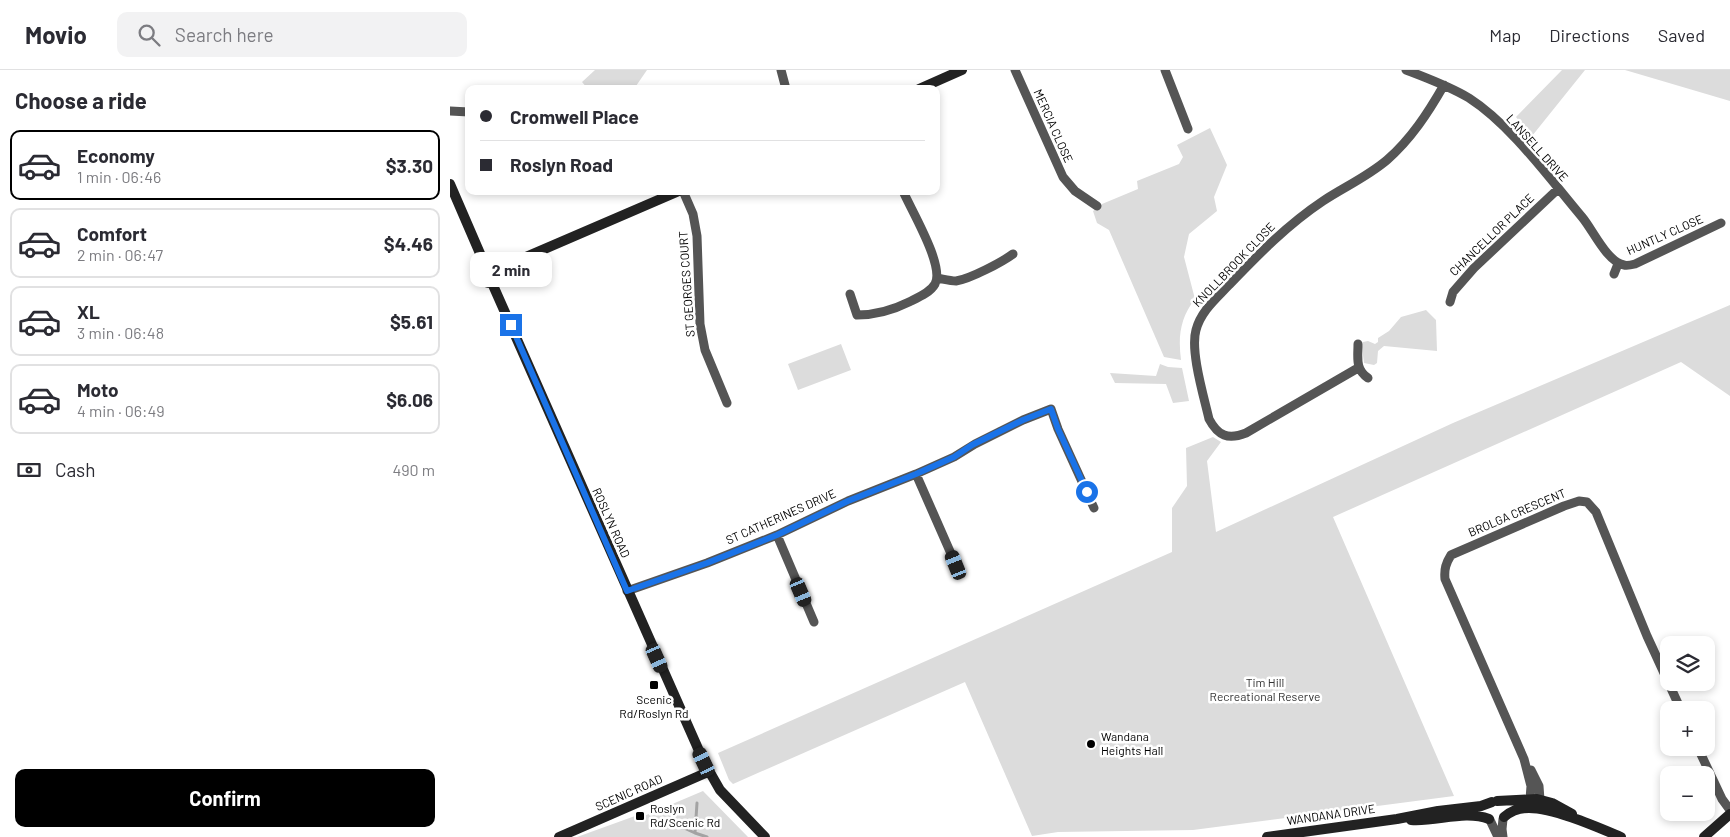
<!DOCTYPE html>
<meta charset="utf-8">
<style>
:root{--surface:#fff;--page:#f2f2f3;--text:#2b2b33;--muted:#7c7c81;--line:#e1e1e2;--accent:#000}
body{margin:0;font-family:Barlow,sans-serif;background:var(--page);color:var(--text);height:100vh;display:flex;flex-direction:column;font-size:19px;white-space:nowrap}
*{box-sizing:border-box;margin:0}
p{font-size:16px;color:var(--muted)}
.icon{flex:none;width:28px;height:28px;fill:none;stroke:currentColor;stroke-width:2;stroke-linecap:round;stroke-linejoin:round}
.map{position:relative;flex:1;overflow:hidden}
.details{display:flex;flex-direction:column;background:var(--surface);width:450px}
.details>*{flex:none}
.banner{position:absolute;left:15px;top:15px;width:475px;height:110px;border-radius:10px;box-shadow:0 2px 8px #0003;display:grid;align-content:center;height:110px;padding:0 15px;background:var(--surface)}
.fabs{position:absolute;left:1210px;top:566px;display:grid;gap:10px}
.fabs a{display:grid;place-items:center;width:55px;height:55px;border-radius:10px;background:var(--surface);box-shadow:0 2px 8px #0003;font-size:25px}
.end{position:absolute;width:22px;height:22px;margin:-11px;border:6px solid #1a73e8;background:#fff;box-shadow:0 0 0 2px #fff}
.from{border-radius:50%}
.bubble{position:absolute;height:35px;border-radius:10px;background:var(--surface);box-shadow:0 2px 8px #0003;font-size:16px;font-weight:700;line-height:35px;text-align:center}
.car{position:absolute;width:15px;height:30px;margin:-15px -8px;border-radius:6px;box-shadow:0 0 4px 1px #0007;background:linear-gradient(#222 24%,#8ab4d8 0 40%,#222 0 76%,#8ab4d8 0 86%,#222 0)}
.banner b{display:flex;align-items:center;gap:18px;height:48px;font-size:19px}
.banner b+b{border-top:1px solid var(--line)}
.banner i{width:12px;height:12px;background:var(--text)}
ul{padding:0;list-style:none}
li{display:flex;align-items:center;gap:15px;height:70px;margin:0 10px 8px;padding:0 5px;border:2px solid var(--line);border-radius:10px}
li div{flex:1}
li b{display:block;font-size:19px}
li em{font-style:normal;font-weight:700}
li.on{border-color:var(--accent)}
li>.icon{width:45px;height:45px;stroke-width:1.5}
h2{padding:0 15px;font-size:22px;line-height:60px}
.pay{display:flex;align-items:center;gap:12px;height:55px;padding:0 15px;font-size:19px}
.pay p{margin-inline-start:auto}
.primary-button{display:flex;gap:10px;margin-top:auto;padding:10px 15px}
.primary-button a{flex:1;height:58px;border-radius:10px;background:var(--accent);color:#fff;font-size:20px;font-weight:700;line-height:58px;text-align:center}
header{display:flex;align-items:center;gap:30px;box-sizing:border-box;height:70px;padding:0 25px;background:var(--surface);border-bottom:1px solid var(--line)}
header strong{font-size:24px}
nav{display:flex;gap:28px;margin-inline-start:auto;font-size:18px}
.search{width:350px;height:45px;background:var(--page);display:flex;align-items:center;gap:12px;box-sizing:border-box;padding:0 18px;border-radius:10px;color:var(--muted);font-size:19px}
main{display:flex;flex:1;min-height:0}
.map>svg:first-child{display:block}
.green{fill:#dcdcdc}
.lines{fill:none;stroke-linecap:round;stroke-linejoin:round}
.stream{stroke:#a3a3a3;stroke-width:3}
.street{stroke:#555;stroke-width:9}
.secondary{stroke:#222;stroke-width:10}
.route{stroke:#1a73e8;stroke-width:6}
.poi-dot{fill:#000;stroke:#fff;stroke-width:2}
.labels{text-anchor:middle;stroke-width:5;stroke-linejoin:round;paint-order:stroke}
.street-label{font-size:12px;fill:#000;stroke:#fff}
.park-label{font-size:12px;fill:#333;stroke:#fff}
.poi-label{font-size:12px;fill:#000;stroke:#fff;text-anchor:start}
</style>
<header>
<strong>Movio</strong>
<div class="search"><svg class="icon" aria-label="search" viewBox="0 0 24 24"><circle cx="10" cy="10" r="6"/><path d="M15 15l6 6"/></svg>Search here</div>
<nav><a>Map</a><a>Directions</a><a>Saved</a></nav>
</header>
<main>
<section class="details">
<h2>Choose a ride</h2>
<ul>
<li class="on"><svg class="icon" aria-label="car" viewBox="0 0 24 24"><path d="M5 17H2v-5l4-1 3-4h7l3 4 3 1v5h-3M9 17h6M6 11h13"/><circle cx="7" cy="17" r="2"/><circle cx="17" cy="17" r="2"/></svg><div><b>Economy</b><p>1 min · 06:46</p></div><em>$3.30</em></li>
<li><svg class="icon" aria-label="car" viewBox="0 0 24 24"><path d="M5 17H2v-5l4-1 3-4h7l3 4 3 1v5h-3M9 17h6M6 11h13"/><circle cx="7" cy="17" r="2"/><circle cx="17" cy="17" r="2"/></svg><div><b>Comfort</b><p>2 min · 06:47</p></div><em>$4.46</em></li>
<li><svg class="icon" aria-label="car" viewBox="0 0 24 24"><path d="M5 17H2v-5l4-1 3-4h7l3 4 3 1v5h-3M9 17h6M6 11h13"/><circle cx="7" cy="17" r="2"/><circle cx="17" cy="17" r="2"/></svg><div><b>XL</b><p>3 min · 06:48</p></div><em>$5.61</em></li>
<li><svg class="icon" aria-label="car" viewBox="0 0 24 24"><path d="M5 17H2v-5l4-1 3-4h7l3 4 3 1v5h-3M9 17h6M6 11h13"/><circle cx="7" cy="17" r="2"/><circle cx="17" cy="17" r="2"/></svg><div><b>Moto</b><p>4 min · 06:49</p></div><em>$6.06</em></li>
</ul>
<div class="pay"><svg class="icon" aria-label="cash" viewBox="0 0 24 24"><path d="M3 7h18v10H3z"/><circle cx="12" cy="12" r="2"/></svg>Cash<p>490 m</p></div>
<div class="primary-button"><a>Confirm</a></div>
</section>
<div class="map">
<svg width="1280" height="767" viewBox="0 0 1280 767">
<rect width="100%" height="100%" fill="#fff"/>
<!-- green -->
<path class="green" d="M145,0H197L186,16L163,19H138L132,12Z
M1112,0H1135L1082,66L1066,47Z
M1175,0H1280V31Z
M760,58L777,95L764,127L767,141L739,164L734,187L745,229C730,248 728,267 731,290L714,287L659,160L647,153L643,141L652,134L688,119L687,111L729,94L733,87L727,75Z
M1280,235V326L1231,292L883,447L1004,726L743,760L608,762L582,766L515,612L283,714L279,710L268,683L722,482V438L737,416L736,378L763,367L771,372L757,391L766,462L1003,353Z
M976,240L986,250L987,281L934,276L928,281L927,293L924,295L914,293L912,277L913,272L918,271L925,274L928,272V268L939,261L951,247Z
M391,274L401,300L348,320L338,294Z
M710,294L718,297L732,298L739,331L723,333L716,314L665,313L660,303L706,306Z
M253,721L298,767H127L185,746L187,749Z"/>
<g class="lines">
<!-- stream -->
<path class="stream" d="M247,733L245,763L257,767
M234,758L245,763"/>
<!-- street -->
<path class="street" d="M331,0L336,19
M565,0L613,107L625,121L647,136
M715,0L738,59
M956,0C977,8 999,16 1019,28C1061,55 1099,108 1132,147C1143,160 1157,192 1174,195C1177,196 1181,195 1185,194L1271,153
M0,41L19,42
M233,121L243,144L247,166L250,254L255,280L277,333
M1164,204L1168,194
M487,208C493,209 500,211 506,211C520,209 552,192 563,184
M400,224L407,245C426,245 443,240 459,232C467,228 480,223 485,214C495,196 461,140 453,121
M1000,232L1003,222L1024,198L1108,119
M908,274C908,288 905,299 918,308
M908,298L796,363C778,370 768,366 759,349C754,327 740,281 746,260C751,241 766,229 779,215C809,184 837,155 873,131C894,117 917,107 937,90C961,69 978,43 994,15
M466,404L506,495
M327,465L364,552
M177,521L257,493L327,465L398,431L466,404L504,387L525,374L573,350L601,339L608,359L644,438
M1248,678L1272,729L1280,740
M1081,700L1089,716L1090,730
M1080,729L1081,716L1074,689L995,509C994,499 996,493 1001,485L1114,436L1129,431L1137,432L1146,442L1197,566L1231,640
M1053,749L1052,759L1053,767
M1040,750L1048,767"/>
<!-- secondary -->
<path class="secondary" d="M469,19L512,0
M0,114L35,195
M31 204a9 9 0 1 1 18 0a9 9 0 1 1-18 0Z
M48,199L229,121
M42,213L254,692L270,720L315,767
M1047,731L1087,729L1102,733L1122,744
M1054,747C1061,741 1070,738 1079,738C1104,738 1147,757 1171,767
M961,750C987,752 1014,740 1039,749
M109,767L258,702
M817,767L947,749L988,741L1031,736L1042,732
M1254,767L1280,744"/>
</g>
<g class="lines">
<!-- route -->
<path class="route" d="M61,255L177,521L257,493L327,465L398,431L466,404L504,387L522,375L573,350L601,339L608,359L637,422"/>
</g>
<!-- markers -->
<g class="poi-dot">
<rect x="199" y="610" width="10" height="10" rx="2.5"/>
<circle cx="641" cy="674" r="5"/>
<rect x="185" y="741" width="10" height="10" rx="2.5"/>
</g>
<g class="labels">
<!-- street labels -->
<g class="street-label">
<text transform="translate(603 56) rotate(66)" y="4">MERCIA CLOSE</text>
<text transform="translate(1087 78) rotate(48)" y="4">LANSELL DRIVE</text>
<text transform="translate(1042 165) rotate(-44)" y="4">CHANCELLOR PLACE</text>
<text transform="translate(1215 165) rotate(-24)" y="4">HUNTLY CLOSE</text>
<text transform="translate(784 195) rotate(-46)" y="4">KNOLLBROOK CLOSE</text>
<text transform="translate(237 214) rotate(-94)" y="4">ST GEORGES COURT</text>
<text transform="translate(1067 443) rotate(-23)" y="4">BROLGA CRESCENT</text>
<text transform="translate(331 447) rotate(-24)" y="4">ST CATHERINES DRIVE</text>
<text transform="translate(161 453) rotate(66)" y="4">ROSLYN ROAD</text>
<text transform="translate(179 723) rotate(-24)" y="4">SCENIC ROAD</text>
<text transform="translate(881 745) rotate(-8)" y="4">WANDANA DRIVE</text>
</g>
<!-- park labels -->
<g class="park-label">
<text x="815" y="617">Tim Hill<tspan x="815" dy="14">Recreational Reserve</tspan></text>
</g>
<!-- poi labels -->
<g class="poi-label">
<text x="204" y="634" text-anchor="middle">Scenic<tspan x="204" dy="14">Rd/Roslyn Rd</tspan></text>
<text x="651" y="671">Wandana<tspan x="651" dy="14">Heights Hall</tspan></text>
<text x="200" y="743">Roslyn<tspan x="200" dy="14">Rd/Scenic Rd</tspan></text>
</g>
</g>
</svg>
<div class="fabs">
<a><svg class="icon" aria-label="layers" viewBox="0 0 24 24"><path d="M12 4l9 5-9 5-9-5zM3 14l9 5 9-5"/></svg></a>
<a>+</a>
<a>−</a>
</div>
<i class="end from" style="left:637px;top:422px"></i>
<i class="end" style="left:61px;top:255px"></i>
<div class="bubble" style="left:20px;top:182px;width:82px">2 min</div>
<i class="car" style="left:506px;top:495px;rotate:338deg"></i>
<i class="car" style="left:351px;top:522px;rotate:157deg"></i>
<i class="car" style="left:207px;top:588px;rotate:156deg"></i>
<i class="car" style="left:254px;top:692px;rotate:335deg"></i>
<div class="banner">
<b><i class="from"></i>Cromwell Place</b>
<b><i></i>Roslyn Road</b>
</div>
</div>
</main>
